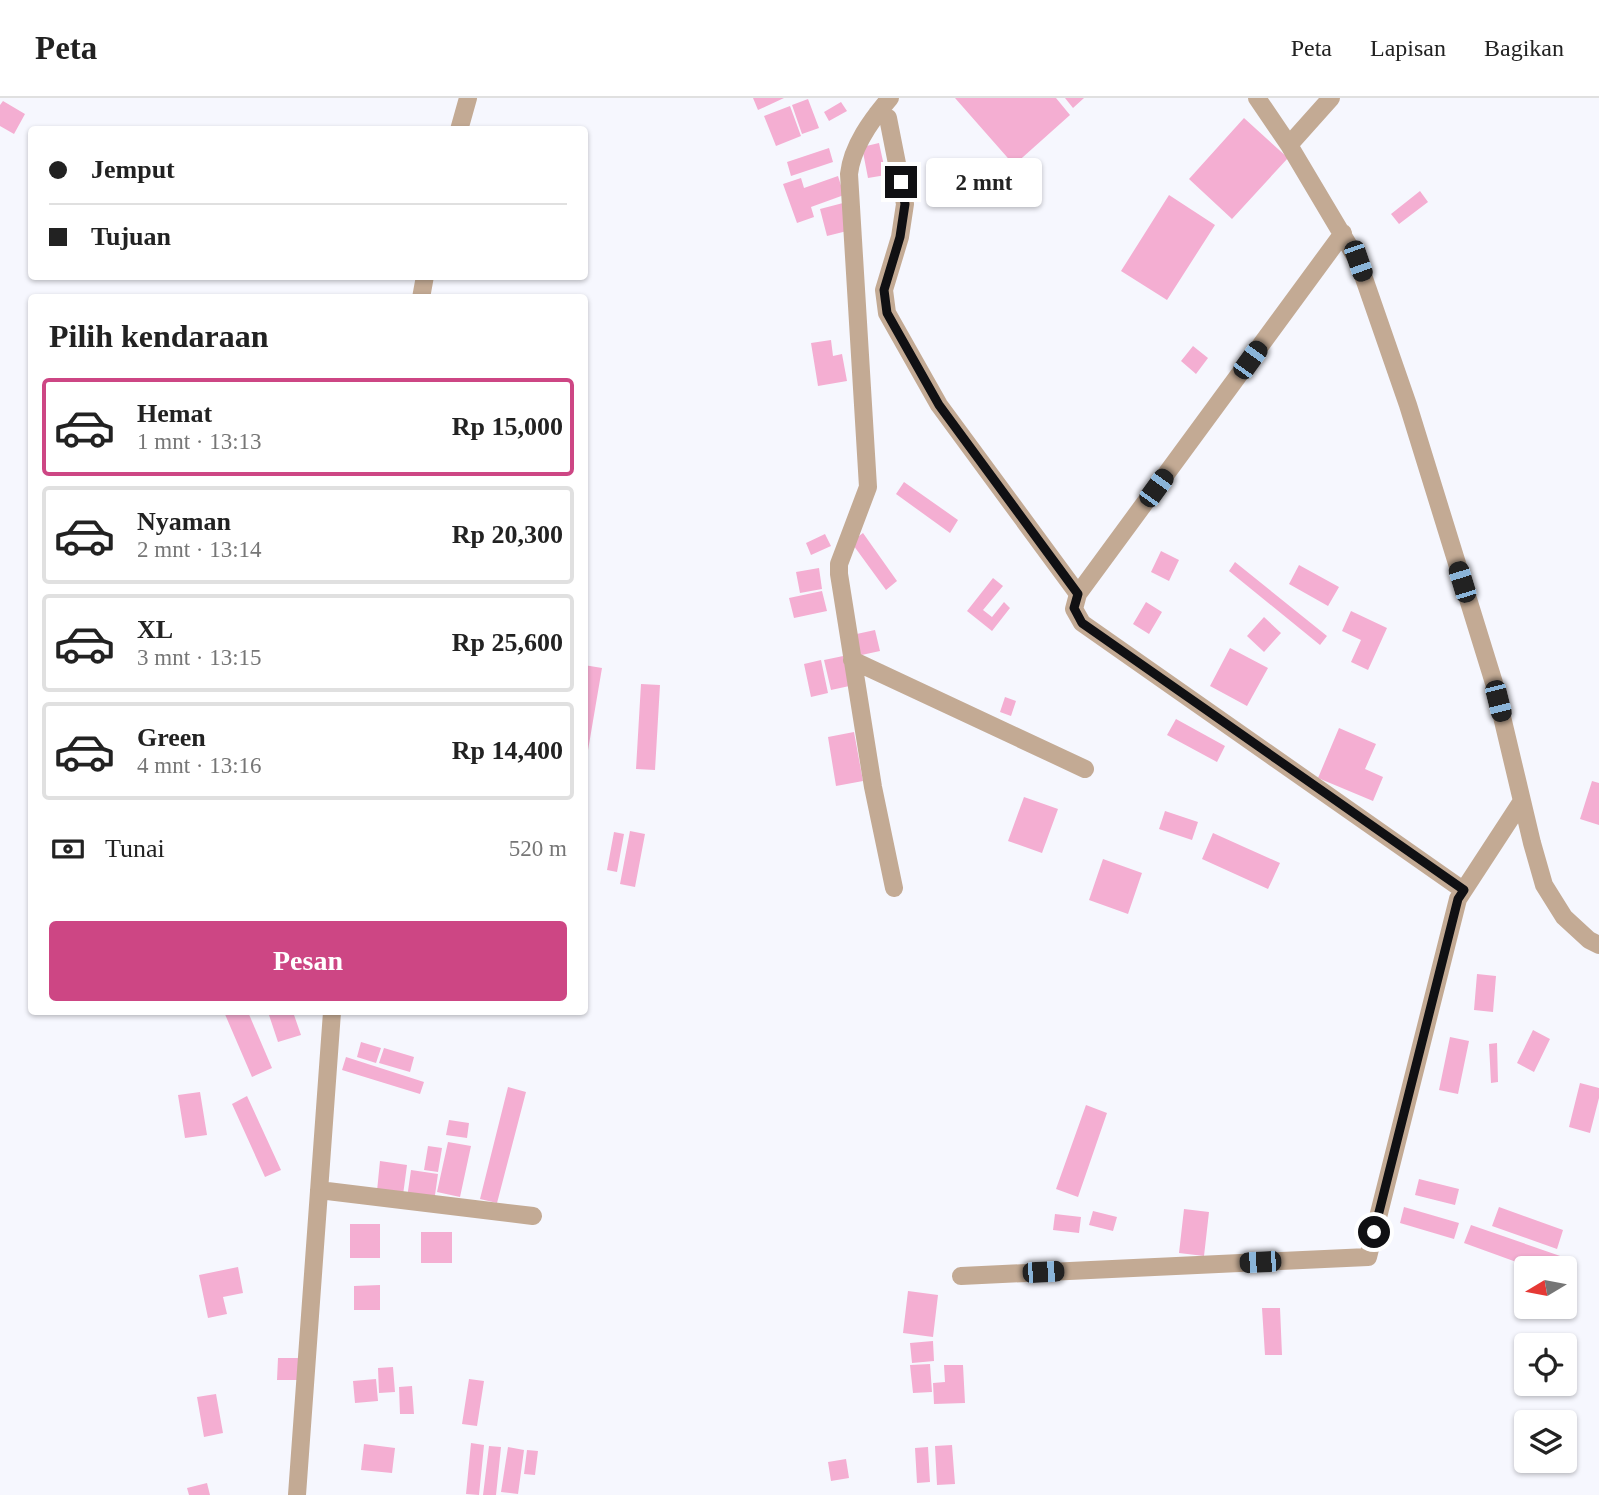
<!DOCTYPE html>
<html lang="id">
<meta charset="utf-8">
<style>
:root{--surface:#fff;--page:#f6f6f6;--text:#222;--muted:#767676;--line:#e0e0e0;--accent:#cd4684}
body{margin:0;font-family:Georgia,serif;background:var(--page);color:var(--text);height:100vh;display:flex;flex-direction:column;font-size:26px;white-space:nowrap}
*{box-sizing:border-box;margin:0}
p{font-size:23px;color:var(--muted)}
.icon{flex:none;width:38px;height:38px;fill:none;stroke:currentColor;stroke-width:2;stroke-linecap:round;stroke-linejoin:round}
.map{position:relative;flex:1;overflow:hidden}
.details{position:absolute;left:28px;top:196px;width:560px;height:721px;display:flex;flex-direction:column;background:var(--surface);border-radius:7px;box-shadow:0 2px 5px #0004}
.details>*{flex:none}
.top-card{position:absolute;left:28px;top:28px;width:560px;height:154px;border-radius:7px;box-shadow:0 2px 5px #0004;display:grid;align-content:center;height:154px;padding:0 21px;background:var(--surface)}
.needle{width:46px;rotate:260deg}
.buttons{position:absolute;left:1514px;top:1158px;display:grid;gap:14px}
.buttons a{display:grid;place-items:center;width:63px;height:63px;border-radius:7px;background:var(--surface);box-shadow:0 2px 5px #0004;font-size:35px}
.end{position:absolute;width:32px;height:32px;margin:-16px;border:9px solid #101013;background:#fff;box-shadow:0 0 0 4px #fff}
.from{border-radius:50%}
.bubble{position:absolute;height:49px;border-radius:7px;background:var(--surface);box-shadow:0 2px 5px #0004;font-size:23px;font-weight:700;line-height:49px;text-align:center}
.car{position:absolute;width:21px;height:42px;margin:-21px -10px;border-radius:9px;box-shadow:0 0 5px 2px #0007;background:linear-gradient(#222 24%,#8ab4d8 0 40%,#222 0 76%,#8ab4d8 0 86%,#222 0)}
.top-card b{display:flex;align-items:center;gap:24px;height:66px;font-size:26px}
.top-card b+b{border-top:2px solid var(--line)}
.top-card i{width:18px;height:18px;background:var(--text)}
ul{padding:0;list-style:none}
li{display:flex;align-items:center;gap:21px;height:98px;margin:0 14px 10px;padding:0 7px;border:4px solid var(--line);border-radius:7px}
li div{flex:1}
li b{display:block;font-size:26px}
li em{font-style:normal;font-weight:700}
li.current{border-color:var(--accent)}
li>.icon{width:63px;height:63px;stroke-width:1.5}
h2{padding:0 21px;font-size:32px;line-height:84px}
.pay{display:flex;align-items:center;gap:18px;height:77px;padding:0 21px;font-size:26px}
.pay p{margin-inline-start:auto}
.action{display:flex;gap:14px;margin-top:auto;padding:14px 21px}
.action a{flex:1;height:80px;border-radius:7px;background:var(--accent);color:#fff;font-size:28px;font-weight:700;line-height:80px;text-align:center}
header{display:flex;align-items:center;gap:42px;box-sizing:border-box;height:98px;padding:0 35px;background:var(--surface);border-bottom:2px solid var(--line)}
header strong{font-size:33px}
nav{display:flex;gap:38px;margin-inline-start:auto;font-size:24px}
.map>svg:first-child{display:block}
.building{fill:#f4aed2}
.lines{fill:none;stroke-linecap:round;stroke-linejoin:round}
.minor{stroke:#c3aa94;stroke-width:18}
.route{stroke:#101013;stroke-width:9}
</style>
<header>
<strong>Peta</strong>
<nav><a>Peta</a><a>Lapisan</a><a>Bagikan</a></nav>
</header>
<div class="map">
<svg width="1599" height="1397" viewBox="0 0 1599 1397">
<rect width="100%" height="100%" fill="#f6f7fe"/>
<!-- building -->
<path class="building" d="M753,0H784L758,12Z
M955,0H1056L1070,17L1014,67Z
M1065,0H1084L1073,10Z
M808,1L819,30L802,36L792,7Z
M3,3L25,16L14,36L0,28V7Z
M841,4L847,13L829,23L824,14Z
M790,8L801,38L776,48L764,18Z
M1244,20L1288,60L1232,121L1189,81Z
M879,45L886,77L868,80L862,49Z
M829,50L833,64L791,78L787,64Z
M838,78L844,97L811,109L814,119L797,125L783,86L801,80L804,90Z
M1420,93L1428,104L1399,126L1391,116Z
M1169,97L1215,127L1167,202L1121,173Z
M843,105L851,132L827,138L820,111Z
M831,242L833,258L842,256L847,283L818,288L811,245Z
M1193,248L1208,260L1196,276L1181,263Z
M904,384L958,422L950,435L896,396Z
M863,435L897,483L886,492L851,444Z
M825,436L831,448L811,457L806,445Z
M1161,453L1179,462L1169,483L1151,474Z
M1235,464L1327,538L1320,547L1229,473Z
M1299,467L1339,489L1328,508L1289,486Z
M819,470L822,491L800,495L796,474Z
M993,480L1003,488L983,512L992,519L1004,504L1010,510L992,533L967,513Z
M822,493L827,513L794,520L789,500Z
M1146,504L1162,514L1149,536L1133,526Z
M1351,513L1387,530L1368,572L1351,564L1361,542L1342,533Z
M1264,519L1281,535L1264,554L1247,538Z
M875,532L880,553L857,558L852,537Z
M1230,550L1268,570L1247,608L1210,588Z
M848,557L854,587L831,592L824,562Z
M821,562L828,595L811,599L804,566Z
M584,567L602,570L586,664H584Z
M641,586L660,587L655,672L636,671Z
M1005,599L1016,603L1011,618L1000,614Z
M1176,621L1225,648L1217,664L1167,637Z
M1339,630L1376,646L1365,671L1383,679L1373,703L1318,680Z
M854,634L863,683L836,688L828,639Z
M1592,683L1599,685V727L1580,721Z
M1024,699L1058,711L1042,755L1008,743Z
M1165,713L1198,724L1192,742L1159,731Z
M630,733L645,736L635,789L620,786Z
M614,734L624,736L617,774L607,772Z
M1213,735L1280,765L1268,791L1202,761Z
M1103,761L1142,775L1128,816L1089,802Z
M1477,876L1496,878L1493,914L1474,912Z
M224,914H248L272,970L252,979Z
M268,914H293L301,937L278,944Z
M1533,932L1550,941L1534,974L1517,965Z
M1450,939L1469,943L1458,996L1439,992Z
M361,944L381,950L376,965L357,959Z
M1497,945L1498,984L1491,985L1489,946Z
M384,950L414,959L410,974L379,965Z
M346,959L424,984L420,996L342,972Z
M1580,985L1599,990V1000L1590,1035L1569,1029Z
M508,989L526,994L497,1105L480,1101Z
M200,994L207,1037L185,1040L178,997Z
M247,998L281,1072L265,1079L232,1006Z
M1086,1007L1107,1015L1078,1099L1056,1091Z
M449,1022L469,1025L467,1040L446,1037Z
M448,1044L471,1048L460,1099L437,1094Z
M428,1048L442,1050L438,1074L424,1072Z
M380,1063L407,1067L403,1097L377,1093Z
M411,1072L438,1076L434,1104L407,1100Z
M1419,1081L1459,1091L1455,1107L1415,1097Z
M1404,1109L1459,1125L1454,1141L1400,1125Z
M1499,1109L1563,1132L1557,1151L1492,1128Z
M1184,1111L1209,1114L1204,1158L1179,1155Z
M1093,1113L1117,1119L1113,1133L1089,1127Z
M1055,1116L1081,1119L1079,1135L1053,1132Z
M350,1126H380V1160H350Z
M1471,1127L1566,1160L1563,1171H1536L1464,1145Z
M421,1134H452V1165H421Z
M238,1169L243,1195L223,1199L227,1216L208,1220L199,1177Z
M380,1187V1212H354V1188Z
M908,1193L938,1197L933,1239L903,1235Z
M1262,1210H1280L1282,1257H1265Z
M933,1243L934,1263L912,1265L910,1245Z
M278,1260H300V1282H277Z
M930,1266L932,1294L913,1295L910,1267Z
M944,1267H963L965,1305L934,1306L933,1285L945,1284Z
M393,1269L395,1294L379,1295L378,1270Z
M376,1281L378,1303L355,1305L353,1283Z
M469,1281L484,1283L477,1328L462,1326Z
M412,1288L414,1316H400L399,1289Z
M216,1296L223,1335L204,1339L197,1299Z
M471,1345L484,1347L479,1397L466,1396Z
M364,1346L395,1350L392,1375L361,1372Z
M952,1347L955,1386L937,1387L935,1348Z
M489,1348L501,1349L496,1397H483Z
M508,1349L524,1352L518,1396L501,1394Z
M928,1349L930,1384L917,1385L915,1350Z
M527,1352L538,1353L535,1377L524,1376Z
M846,1361L849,1380L831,1383L828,1364Z
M207,1385L210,1397H189L187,1390Z"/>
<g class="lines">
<!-- minor -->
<path class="minor" d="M890,0C872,21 852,48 849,76L868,389L839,466V476L873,689L894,790
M1257,0L1289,47L1358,163L1408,307L1494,585L1532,745L1544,787L1564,819L1589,842L1599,847
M877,16L888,20L905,106L900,139L884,192L887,215L939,307L1078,496
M459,32L468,0
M1289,47L1331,0
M1343,135L1078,496L1074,511L1082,525L1463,792
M421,200L425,178
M852,562L1085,671
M319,1092L533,1118
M961,1178L1368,1159L1458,801L1522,703
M297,1397L332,914"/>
</g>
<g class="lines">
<!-- route -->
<path class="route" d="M901,84L905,106L900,139L884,192L887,215L939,307L1078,496L1074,510L1082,525L1464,792L1458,801L1374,1134"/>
</g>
</svg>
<div class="buttons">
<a><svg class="needle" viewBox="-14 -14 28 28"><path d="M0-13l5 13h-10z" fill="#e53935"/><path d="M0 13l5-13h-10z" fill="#767676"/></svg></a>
<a><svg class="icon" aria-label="locate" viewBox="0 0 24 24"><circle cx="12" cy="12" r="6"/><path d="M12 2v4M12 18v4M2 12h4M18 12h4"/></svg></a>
<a><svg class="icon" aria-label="layers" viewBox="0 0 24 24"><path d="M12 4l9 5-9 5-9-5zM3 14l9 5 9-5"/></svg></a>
</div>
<i class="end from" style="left:1374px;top:1134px"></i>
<i class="end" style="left:901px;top:84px"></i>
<div class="bubble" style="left:926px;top:60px;width:116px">2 mnt</div>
<i class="car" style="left:1358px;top:163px;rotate:161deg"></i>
<i class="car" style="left:1250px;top:262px;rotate:36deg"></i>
<i class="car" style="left:1156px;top:390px;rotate:36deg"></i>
<i class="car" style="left:1462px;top:484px;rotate:343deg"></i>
<i class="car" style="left:1498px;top:603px;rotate:166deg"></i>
<i class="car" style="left:1260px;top:1164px;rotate:267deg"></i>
<i class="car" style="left:1043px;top:1174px;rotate:87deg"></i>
<div class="top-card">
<b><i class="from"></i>Jemput</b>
<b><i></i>Tujuan</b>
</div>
<section class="details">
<h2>Pilih kendaraan</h2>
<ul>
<li class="current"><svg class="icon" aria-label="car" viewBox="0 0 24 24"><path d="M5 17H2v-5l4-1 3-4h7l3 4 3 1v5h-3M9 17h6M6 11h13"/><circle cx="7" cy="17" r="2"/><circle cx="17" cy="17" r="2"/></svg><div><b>Hemat</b><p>1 mnt · 13:13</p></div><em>Rp 15,000</em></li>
<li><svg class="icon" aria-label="car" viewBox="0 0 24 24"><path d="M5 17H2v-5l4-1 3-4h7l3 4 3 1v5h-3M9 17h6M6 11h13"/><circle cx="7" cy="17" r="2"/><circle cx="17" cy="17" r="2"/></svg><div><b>Nyaman</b><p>2 mnt · 13:14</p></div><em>Rp 20,300</em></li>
<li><svg class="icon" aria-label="car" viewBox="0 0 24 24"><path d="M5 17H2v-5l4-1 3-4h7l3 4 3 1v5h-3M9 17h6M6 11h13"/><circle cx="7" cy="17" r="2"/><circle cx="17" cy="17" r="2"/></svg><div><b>XL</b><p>3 mnt · 13:15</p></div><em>Rp 25,600</em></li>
<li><svg class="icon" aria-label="car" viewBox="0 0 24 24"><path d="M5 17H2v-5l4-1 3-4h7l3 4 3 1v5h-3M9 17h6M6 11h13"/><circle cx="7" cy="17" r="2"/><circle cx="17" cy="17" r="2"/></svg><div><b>Green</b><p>4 mnt · 13:16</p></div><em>Rp 14,400</em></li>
</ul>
<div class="pay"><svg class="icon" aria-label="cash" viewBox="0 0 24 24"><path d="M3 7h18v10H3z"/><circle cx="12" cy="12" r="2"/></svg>Tunai<p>520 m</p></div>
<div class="action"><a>Pesan</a></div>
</section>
</div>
